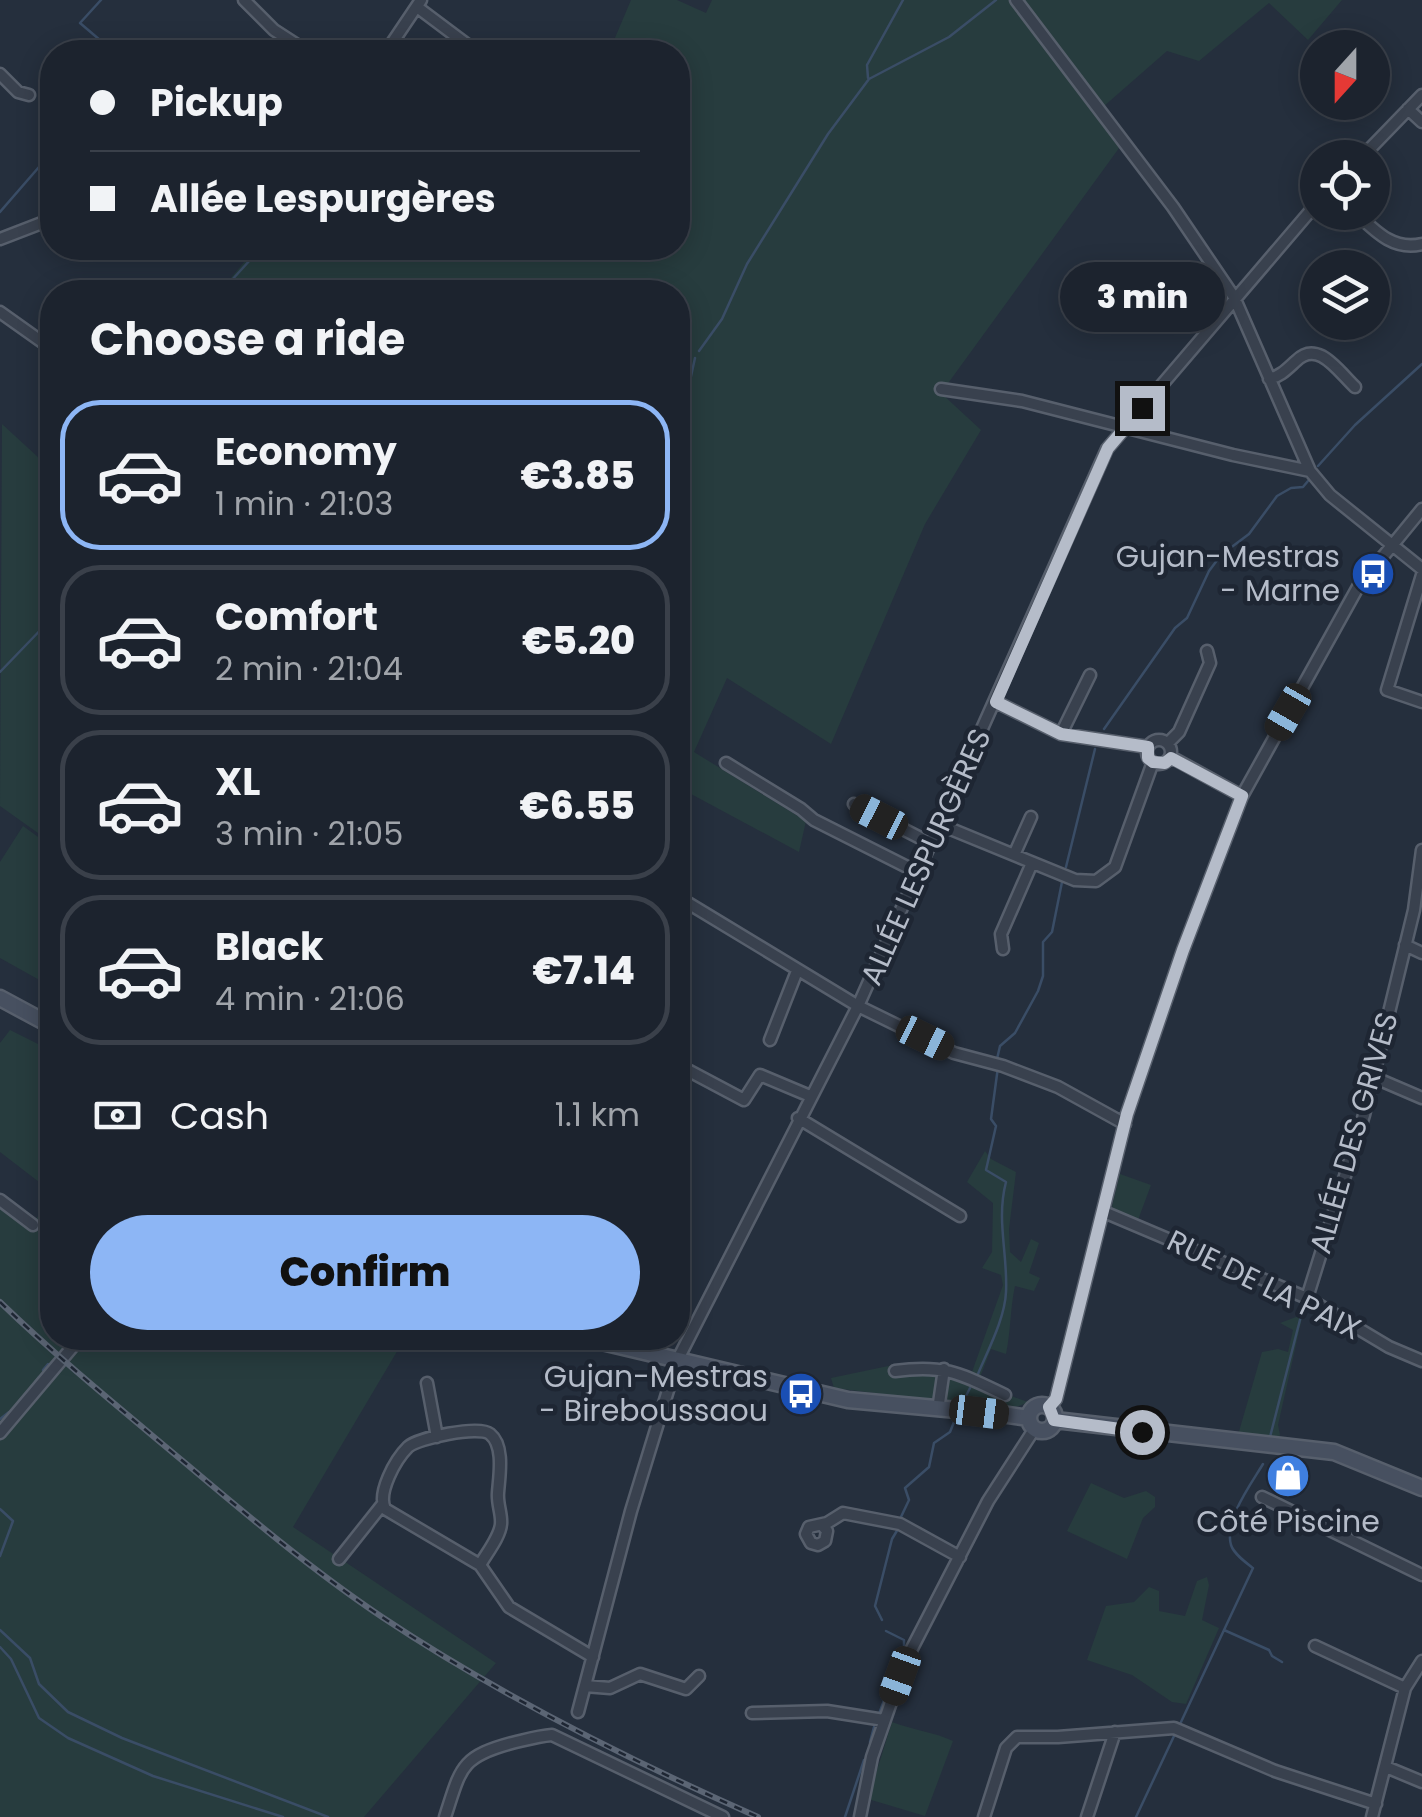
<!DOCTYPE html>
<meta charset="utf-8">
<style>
:root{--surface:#1c232e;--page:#292f3a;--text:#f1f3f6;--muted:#a0a4aa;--line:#3a404a;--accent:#8db6f5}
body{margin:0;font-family:Poppins,sans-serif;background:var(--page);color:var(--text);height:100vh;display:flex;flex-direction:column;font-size:38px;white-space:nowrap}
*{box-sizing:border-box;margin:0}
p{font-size:32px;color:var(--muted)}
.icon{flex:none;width:55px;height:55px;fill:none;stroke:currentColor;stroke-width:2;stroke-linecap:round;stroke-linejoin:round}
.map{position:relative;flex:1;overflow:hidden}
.details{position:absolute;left:40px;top:280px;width:650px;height:1070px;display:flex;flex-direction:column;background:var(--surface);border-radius:40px;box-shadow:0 5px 25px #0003,0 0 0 2px var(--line)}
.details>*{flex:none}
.top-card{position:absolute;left:40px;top:40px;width:650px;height:220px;border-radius:40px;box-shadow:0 5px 25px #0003,0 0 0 2px var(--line);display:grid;align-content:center;height:220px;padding:0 50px;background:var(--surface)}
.needle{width:65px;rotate:201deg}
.fabs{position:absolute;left:1300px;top:30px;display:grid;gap:20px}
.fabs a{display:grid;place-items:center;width:90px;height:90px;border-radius:50%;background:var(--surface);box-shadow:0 5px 25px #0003,0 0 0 2px var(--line);font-size:50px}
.end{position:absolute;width:45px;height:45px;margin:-22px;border:12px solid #b5bcc9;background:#111;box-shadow:0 0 0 5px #111}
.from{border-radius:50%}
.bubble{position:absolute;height:70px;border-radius:35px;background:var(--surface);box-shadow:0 5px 25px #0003,0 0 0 2px var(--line);font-size:32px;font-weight:800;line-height:70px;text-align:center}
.car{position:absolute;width:30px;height:60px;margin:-30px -15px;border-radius:12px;box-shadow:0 0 8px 2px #0007;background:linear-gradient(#222 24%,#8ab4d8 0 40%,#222 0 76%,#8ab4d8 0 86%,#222 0)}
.top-card b{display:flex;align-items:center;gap:35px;height:95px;font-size:38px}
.top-card b+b{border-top:2px solid var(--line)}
.top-card i{width:25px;height:25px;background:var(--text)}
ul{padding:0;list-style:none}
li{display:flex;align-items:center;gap:30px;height:150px;margin:0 20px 15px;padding:0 30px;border:5px solid var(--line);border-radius:40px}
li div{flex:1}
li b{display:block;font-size:38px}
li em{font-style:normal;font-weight:800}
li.current{border-color:var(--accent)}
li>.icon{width:90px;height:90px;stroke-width:1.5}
h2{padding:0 50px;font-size:45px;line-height:120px}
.pay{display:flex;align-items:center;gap:25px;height:110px;padding:0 50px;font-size:38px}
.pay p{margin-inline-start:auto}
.primary-button{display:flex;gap:20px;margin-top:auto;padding:20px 50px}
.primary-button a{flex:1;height:115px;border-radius:60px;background:var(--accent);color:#111;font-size:40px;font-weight:800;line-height:115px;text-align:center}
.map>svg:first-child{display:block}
.green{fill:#273c3e}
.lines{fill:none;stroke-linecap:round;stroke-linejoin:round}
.stream{stroke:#3a4d66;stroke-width:2.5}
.street-casing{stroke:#575f6c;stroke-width:15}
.secondary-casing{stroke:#575f6c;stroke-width:19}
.street{stroke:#39414e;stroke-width:10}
.secondary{stroke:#475060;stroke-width:14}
.rail-casing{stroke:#5b6574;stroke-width:6}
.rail{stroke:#1e2633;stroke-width:2.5;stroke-dasharray:8;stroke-linecap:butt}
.route{stroke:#b5bcc9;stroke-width:12}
.labels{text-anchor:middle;stroke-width:9;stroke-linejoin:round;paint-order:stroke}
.poi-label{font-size:30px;fill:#b5bcc9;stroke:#1e2633;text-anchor:end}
.street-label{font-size:30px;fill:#b5bcc9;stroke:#1e2633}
</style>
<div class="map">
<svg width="1422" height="1817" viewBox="0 0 1422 1817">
<rect width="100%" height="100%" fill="#252f3d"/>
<!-- green -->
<path class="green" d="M631,0H677L706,13L712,0H1342L1308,40L1269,3L1199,61L1167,51L1103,107L1122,144L941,393L981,430L925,524L831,744L727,678L694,752L806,821L799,852L678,787V292H219L256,248H678V52H609Z
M2,424L52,470V843L0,806Z
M23,826L52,847V987L0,958V862Z
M10,1030L52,1051V1192L0,1152V1043Z
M985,1151L991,1159L1016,1172L1009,1229L1010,1252L1021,1262L1031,1239L1039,1243L1029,1273L1040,1278L1034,1291L1015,1286C1010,1309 1011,1330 1006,1354L991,1349L980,1377L972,1372L1003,1285L1001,1275L982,1268L992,1252L993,1203L967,1182Z
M1120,1174L1151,1185L1138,1220L1116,1213L1112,1206Z
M0,1196L35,1220L52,1198V1338H405L293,1527L496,1663L364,1817H0Z
M1296,1317L1302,1318L1278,1425L1280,1435L1278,1438L1238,1435L1262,1352L1278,1349L1288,1352L1293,1330L1280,1323Z
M893,1365L896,1376L927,1372L936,1375L935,1395L930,1400L834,1388L831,1378Z
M950,1377L1002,1398L1011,1396L1028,1402C1003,1416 975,1406 948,1401L944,1398Z
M1091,1483L1124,1498L1146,1491L1155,1497V1507L1143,1518L1127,1559L1067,1531Z
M1207,1577L1209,1585L1202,1620L1219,1628L1186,1704L1172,1702L1132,1675L1087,1660L1106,1606L1134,1602L1149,1587L1159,1591V1611L1185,1616L1197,1581Z
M892,1722C913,1730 934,1732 953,1741L925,1816L868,1799Z"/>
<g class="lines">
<!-- stream -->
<path class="stream" d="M101,0L80,23L114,52
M868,78L867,65L903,0
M0,212L52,152
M221,292L261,248
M699,351L722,319L747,264L828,134L869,79L949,37L996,0
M678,418L684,408L695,358
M1318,466L1355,425L1422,364
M0,672L52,618
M1104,729L1175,628L1187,618L1209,571L1221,555L1249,534L1277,496L1291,488L1303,487L1308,481
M1066,867L1095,749
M997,1059L1000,1046L1015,1033L1038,991L1043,976V942L1052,932L1062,882
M61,1346L69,1338
M43,1370L48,1364
M978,1374C988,1350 1005,1318 1006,1292C1008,1254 996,1220 1006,1182L986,1170L996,1126L991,1119L998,1067
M30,1389L39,1377
M964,1400L970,1388
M14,1408L26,1394
M0,1419L9,1412
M1270,1437L1302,1312
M0,1509L13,1521L0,1556
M900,1519L909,1500L905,1488L929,1467L934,1443L950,1432L956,1417
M882,1620L875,1606L892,1539L898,1529
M0,1630L30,1658L39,1684L68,1712L122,1738L328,1817
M1224,1630L1269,1650L1272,1656L1282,1662
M886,1631L904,1640V1646
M0,1647L11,1659L39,1718L68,1738L153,1776L283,1817
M879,1714L893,1676
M1181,1722L1253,1568C1245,1562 1234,1554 1231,1545C1224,1520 1251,1484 1263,1464
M870,1742L874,1727
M845,1817L864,1760
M1136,1817L1174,1736"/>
<!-- street casing -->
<g class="street-casing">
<path id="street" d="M244,0L274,30L308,52
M1016,0L1173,207L1234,297L1310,471L1330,495L1422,569
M417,7L477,52
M386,52L421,0
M0,74L18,92L29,95
M1408,109L1422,122
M1361,158L1422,95
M1355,212C1375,231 1393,251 1422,244
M0,239L52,219
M0,312L52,349
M1269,379C1281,376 1287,369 1296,361C1318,339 1338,371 1355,387
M941,389L1022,401L1233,455L1310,471
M1422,575L1387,690L1422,702
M996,702L1061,734L1148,747
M1061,734L1090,675
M1147 752a12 12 0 1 1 24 0a12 12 0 1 1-24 0Z
M1168,743L1179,732L1210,663L1207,651
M1171,757L1242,796
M726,763L801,809L814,820L919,873
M854,804L932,844
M941,825L1075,880L1096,881L1115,867L1153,762
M1014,855L1031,817
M678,897L858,1006L954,1053L1003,1066L1058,1087L1125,1124
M1405,945L1422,953
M1003,949L1001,934L1032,863
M770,1040L797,971
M678,1065L744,1100L760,1075L810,1096
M1373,1077L1422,1098
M798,1118L960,1216
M0,1200L33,1225
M1104,1212L1307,1298L1389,1347L1422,1361
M1307,1298L1364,1115L1414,910L1422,850
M895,1371C945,1364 961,1374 1005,1395
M427,1383L437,1437
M939,1403L944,1369
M1049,1407L1056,1399L1127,1114L1183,950L1242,796L1358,587L1422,509
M0,1433L80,1338
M1262,1497L1422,1575
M822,1525L827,1531L825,1541L818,1545L811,1543L806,1534L809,1527L827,1523L843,1513L900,1524L960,1557
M339,1559L382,1505
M480,1565C486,1554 500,1537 501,1524C502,1514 497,1504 498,1493C499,1477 505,1446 490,1434C479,1425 418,1438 408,1447C395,1460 377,1493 385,1509L480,1565L509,1607L593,1657
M1315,1646L1405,1688
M585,1686L610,1688L640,1674L686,1689L699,1676
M578,1712L631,1511L677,1361L858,1006L1107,449L1318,202
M752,1713L827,1711L884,1720
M1386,1767L1422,1782
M445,1817C461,1768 460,1757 512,1743C525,1740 538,1736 552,1735L723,1817
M860,1817L872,1757L905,1662L988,1501L1035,1428
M984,1817L1006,1748L1017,1737H1058L1174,1728L1275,1771L1376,1804
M1087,1817L1115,1732
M1372,1817L1405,1688L1422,1661"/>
</g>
<!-- secondary casing -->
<g class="secondary-casing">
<path id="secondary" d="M0,998L52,1026
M585,1338L848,1400L979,1412
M1029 1418a13 13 0 1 1 26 0a13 13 0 1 1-26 0Z
M973,1410L1029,1418
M1055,1420L1334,1452L1422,1488"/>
</g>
<!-- street -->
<use href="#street" class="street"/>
<!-- secondary -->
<use href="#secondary" class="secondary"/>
<!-- rail casing -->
<g class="rail-casing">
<path id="rail" d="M0,1302C59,1359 122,1410 184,1462C248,1516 312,1570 382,1617C499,1695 629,1760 758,1817"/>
</g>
<!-- rail -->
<use href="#rail" class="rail"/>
</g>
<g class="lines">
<!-- route -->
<path class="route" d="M1142,408L1108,448L996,702L1061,734L1148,747V758L1153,762L1165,763L1171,758L1242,796L1183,950L1127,1114L1056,1399L1049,1407L1054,1420L1142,1432"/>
</g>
<!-- icons -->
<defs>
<g id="bus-disc" transform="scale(2.25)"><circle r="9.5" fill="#1a4fb4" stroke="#1e2633"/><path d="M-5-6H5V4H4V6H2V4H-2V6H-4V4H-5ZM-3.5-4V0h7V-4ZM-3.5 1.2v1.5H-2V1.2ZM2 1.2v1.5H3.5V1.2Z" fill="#fff"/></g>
<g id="shop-disc" transform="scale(2.25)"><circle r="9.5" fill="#3f7fe0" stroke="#1e2633"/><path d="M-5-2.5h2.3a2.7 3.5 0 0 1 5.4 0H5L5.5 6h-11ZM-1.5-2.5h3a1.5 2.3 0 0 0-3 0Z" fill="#fff"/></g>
</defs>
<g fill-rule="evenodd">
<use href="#bus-disc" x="1373" y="574"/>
<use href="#bus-disc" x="801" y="1394"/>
<use href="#shop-disc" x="1288" y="1476"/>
</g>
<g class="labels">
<!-- poi labels -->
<g class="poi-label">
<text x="1340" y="567">Gujan-Mestras<tspan x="1340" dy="34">- Marne</tspan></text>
<text x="768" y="1387">Gujan-Mestras<tspan x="768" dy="34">- Bireboussaou</tspan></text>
<text x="1288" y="1532" text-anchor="middle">Côté Piscine</text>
</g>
<!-- street labels -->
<g class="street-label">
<text transform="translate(926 857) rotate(-66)" y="10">ALLÉE LESPURGÈRES</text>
<text transform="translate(1354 1133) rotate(-74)" y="10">ALLÉE DES GRIVES</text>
<text transform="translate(1264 1285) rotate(26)" y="10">RUE DE LA PAIX</text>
</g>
</g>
</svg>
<div class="fabs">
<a><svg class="needle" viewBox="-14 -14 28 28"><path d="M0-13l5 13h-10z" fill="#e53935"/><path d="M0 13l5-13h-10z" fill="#a0a4aa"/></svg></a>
<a><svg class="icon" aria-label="locate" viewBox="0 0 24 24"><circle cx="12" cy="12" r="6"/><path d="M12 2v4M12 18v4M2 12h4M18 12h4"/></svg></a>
<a><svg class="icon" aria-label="layers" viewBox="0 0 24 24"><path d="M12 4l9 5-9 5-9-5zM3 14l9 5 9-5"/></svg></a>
</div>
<i class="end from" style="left:1142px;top:1432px"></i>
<i class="end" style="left:1142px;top:408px"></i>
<div class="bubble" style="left:1060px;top:262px;width:165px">3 min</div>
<i class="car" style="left:1288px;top:712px;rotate:210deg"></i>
<i class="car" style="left:879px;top:817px;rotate:297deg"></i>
<i class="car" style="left:925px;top:1038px;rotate:116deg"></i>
<i class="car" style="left:979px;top:1412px;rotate:97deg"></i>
<i class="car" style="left:900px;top:1676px;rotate:200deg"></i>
<div class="top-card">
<b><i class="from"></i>Pickup</b>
<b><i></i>Allée Lespurgères</b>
</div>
<section class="details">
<h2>Choose a ride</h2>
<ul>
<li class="current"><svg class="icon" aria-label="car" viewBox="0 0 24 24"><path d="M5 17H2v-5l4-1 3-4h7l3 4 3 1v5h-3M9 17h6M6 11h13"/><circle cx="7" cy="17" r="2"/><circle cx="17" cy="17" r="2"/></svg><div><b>Economy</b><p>1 min · 21:03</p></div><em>€3.85</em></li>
<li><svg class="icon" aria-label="car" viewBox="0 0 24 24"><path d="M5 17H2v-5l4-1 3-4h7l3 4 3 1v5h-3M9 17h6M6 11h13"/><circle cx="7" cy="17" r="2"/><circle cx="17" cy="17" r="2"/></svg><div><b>Comfort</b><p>2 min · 21:04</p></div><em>€5.20</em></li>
<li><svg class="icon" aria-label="car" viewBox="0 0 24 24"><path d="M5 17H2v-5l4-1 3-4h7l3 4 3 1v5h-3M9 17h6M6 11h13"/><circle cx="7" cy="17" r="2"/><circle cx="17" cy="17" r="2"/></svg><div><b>XL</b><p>3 min · 21:05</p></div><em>€6.55</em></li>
<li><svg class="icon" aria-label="car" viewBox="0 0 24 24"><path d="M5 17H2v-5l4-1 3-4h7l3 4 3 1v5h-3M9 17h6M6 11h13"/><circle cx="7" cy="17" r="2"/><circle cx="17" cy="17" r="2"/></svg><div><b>Black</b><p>4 min · 21:06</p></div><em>€7.14</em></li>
</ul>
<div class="pay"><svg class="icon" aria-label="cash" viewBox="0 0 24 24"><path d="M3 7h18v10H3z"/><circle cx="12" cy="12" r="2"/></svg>Cash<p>1.1 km</p></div>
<div class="primary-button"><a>Confirm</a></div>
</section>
</div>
